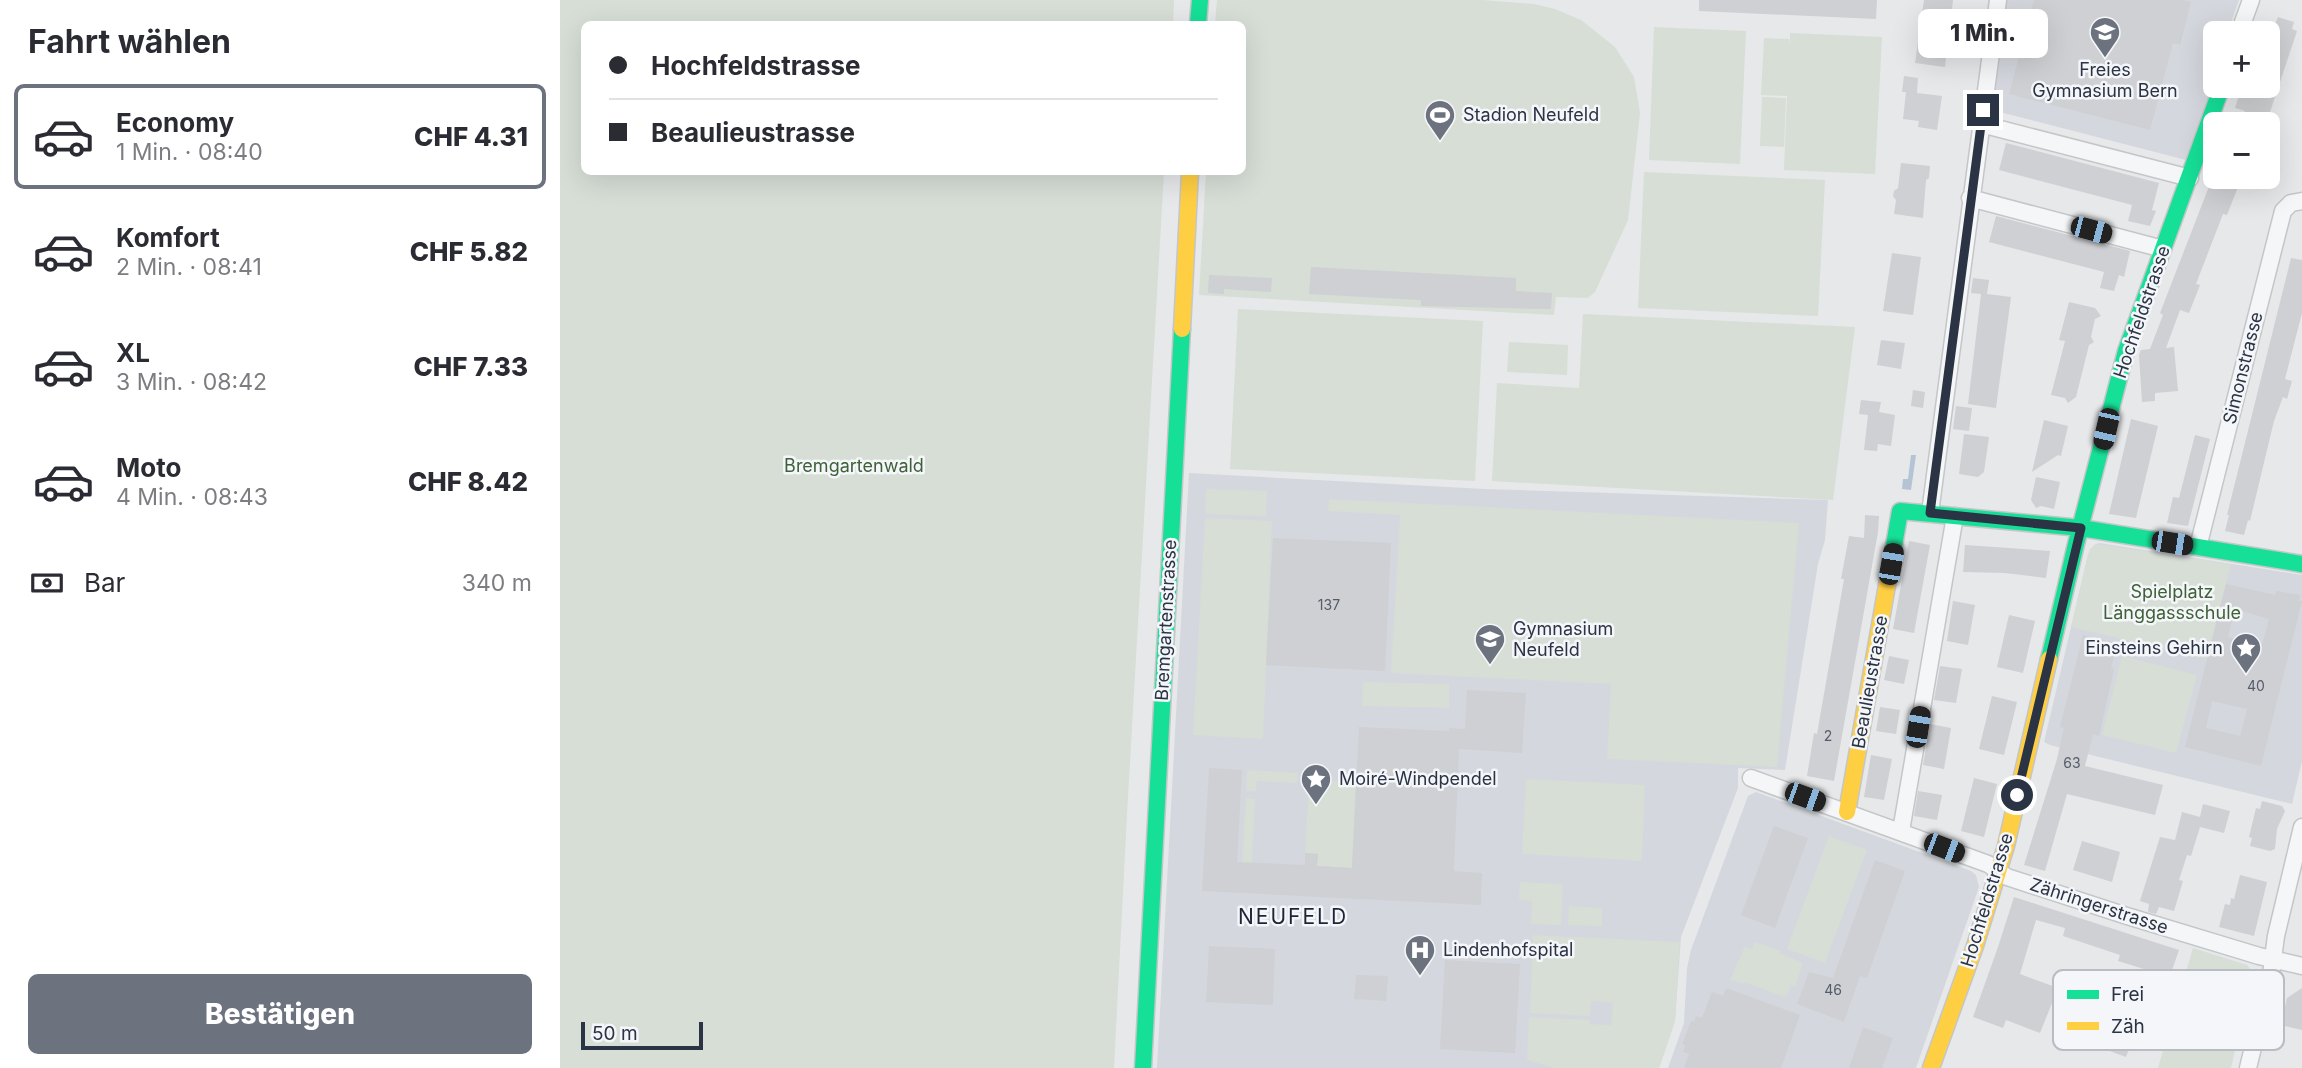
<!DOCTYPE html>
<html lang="de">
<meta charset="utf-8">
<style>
:root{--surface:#fff;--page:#f7f7f7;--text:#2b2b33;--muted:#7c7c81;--line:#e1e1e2;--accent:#6c737f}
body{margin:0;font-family:Inter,sans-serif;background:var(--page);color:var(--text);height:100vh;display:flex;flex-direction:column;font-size:26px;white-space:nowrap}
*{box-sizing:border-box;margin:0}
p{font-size:23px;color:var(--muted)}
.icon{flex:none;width:38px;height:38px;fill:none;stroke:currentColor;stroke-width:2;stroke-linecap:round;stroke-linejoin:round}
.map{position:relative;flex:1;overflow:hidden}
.side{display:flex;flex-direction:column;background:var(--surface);width:560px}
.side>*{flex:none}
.top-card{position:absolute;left:21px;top:21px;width:665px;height:154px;border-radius:10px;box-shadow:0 7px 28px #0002;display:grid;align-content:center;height:154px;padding:0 28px;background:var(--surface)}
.tools{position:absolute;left:1643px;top:21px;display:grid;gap:14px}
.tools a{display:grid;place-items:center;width:77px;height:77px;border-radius:10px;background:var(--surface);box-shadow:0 7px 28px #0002;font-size:35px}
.scale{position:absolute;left:21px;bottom:18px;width:122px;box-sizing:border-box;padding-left:7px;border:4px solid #2b3445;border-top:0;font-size:19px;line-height:24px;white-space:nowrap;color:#2b3445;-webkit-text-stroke:5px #f4f6f9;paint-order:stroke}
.end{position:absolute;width:32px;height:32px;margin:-16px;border:9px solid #2b3445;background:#fff;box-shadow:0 0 0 4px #fff}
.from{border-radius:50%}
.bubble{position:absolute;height:49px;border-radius:10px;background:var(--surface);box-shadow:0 7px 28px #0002;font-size:23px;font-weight:800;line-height:49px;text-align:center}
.car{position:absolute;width:21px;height:42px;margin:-21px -10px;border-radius:9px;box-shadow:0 0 5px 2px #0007;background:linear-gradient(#222 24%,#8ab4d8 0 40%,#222 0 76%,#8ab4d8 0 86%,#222 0)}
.top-card b{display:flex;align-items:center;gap:24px;height:66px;font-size:26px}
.top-card b+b{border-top:2px solid var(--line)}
.top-card i{width:18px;height:18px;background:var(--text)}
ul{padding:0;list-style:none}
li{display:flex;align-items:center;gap:21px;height:105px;margin:0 14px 10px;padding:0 14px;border:4px solid transparent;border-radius:10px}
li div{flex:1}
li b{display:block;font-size:26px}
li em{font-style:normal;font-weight:800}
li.on{border-color:var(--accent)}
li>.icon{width:63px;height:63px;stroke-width:1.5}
h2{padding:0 28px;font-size:32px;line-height:84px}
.pay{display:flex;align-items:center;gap:18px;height:77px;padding:0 28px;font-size:26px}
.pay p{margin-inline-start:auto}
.button{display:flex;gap:14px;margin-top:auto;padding:14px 28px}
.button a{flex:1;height:80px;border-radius:10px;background:var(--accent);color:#fff;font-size:28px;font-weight:800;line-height:80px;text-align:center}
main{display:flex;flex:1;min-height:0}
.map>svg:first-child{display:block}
.built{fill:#d4d7dd}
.green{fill:#d6ded6}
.water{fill:#b4c4d5}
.building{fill:#ced0d3;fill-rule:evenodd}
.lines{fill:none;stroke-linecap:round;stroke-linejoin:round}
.street-casing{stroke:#c4c6c8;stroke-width:19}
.fast-casing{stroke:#c4c6c8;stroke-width:19}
.slow-casing{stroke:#c4c6c8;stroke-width:19}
.street{stroke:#f5f6f7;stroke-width:16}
.fast{stroke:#16e098;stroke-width:16}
.slow{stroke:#ffcf43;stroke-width:16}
.route{stroke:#2b3445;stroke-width:9}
.labels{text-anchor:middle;stroke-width:5;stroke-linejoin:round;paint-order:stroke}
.number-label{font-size:14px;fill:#545c69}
.poi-label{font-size:18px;fill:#2b3445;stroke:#f4f6f9;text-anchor:start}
.street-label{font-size:18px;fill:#2b3445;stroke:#f4f6f9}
.park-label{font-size:18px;fill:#3f6138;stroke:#f4f6f9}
.quarter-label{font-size:21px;letter-spacing:2px;fill:#1d2536;stroke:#f4f6f9}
.key{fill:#f4f6f9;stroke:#b8bcc3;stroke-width:2}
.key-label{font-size:19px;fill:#2b3445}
</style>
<main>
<section class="side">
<h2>Fahrt wählen</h2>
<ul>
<li class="on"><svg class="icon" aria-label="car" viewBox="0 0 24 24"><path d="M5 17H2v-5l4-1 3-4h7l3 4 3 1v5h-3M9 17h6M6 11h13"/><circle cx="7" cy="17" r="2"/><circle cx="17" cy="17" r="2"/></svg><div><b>Economy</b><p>1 Min. · 08:40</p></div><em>CHF 4.31</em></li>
<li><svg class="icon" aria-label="car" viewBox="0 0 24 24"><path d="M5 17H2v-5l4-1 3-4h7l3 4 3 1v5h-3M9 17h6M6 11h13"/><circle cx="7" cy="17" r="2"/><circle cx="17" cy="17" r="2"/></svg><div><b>Komfort</b><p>2 Min. · 08:41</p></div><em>CHF 5.82</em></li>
<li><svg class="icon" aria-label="car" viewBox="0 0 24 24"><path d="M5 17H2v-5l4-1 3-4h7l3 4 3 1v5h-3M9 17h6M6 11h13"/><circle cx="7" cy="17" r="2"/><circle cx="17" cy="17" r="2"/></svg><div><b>XL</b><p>3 Min. · 08:42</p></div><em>CHF 7.33</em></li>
<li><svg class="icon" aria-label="car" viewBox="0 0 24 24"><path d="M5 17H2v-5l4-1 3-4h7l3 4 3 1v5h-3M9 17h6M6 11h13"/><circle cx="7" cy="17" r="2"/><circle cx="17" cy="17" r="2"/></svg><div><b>Moto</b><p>4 Min. · 08:43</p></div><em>CHF 8.42</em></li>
</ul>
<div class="pay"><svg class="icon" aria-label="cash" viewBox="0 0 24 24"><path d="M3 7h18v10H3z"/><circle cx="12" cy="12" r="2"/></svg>Bar<p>340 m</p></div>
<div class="button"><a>Bestätigen</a></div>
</section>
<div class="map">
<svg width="1742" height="1068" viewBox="0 0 1742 1068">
<rect width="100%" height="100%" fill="#e6e8ea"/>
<!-- built -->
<path class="built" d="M1443,0H1679L1667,33H1656L1655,86L1630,161L1428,109Z
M629,473L925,489L1268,500L1265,540L1258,564L1225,770L1178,768V788L1121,937L1115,1021L1099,1068H597Z
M1539,543L1742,575V761L1732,804L1490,745L1484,742L1528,555L1534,545Z
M1196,792L1411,871L1416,875L1419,887L1356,1068H1108L1124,1023L1127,968L1131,950L1188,796Z"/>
<!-- green -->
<path class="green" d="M0,0H614L613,24H24V172H604L567,814L554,1068H0Z
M657,0H922L974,4L995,9L1021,20L1055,47L1074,77L1080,113L1068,220L1035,292L1028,298L996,297L994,315L639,295L646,172H682V24H655Z
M1094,27L1186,31L1180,164L1089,160Z
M1230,33L1322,37L1315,174L1224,170L1227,96L1201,95L1204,38L1229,39L1230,44Z
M1202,97L1226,98L1224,147L1200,146Z
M1084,172L1265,180L1258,316L1078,308Z
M678,309L923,321L915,481L670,469Z
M1023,314L1295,327L1273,500L932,481L937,383L1019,388Z
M949,342L1008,345L1007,375L947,372Z
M646,489L707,491L706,516L645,514Z
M769,499L1239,523L1217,767L1047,759L1051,684L831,673L840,515L768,511Z
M645,518L712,521L703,739L633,735Z
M1536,544L1671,564L1647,659L1511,627L1528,555L1530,549Z
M1562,656L1637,675L1616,753L1542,735Z
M803,682L889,684V708L802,706Z
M687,770L738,773L737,783L697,781L696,791H686Z
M966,779L1085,785L1082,861L962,854Z
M749,780L796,782L792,868L757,866L758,854L745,853Z
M686,798L695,799L692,863H682Z
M1269,836L1307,850L1265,963L1227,949Z
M960,882L1003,884L1001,925L971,924L972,901L959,900Z
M1009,906L1042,908V926L1008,925Z
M973,935L1120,942L1115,1021L1099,1068H994L967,1060L969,1017L1030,1020V1024L1051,1025L1053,1003L1031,1001L1030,1016L970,1013Z
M1195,942L1221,951L1220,953L1243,963L1235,987L1231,985L1228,994L1224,997L1184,982L1183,984L1170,980L1185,946L1192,949Z
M1633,948L1687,965L1693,973L1671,1068H1598Z"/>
<!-- water -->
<path class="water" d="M1351,455H1356L1351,490L1342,489L1343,479H1348Z"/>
<!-- building -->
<path class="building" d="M1139,0H1317L1316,19L1139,11Z
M1364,0H1393L1385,67L1355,63Z
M1474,0H1623L1631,2L1620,45L1613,43L1590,130L1449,94Z
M1718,17L1734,22L1732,29L1737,31L1706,124H1679L1685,111L1675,108L1682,86H1708V21L1715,24Z
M1344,76L1358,78L1357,93L1382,96L1377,130L1358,127L1359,121L1343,119L1346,92H1342Z
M1446,143L1599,183L1592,210L1596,211L1590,226L1568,221L1572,205L1439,170Z
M1341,163L1370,166L1369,178L1366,180L1363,218L1334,214L1336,200L1333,196L1334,191L1338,188Z
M1655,171L1656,182L1657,178L1678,187L1667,215L1663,214L1636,284L1640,285L1629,313L1620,310L1606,348L1614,347L1618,391L1595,393V401L1582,402L1579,355L1581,350L1590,349L1603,315L1600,313Z
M1436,216L1570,251L1564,277L1559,275L1554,291L1540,288L1544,272L1429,242Z
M1332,253L1361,257L1353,315L1323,311Z
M1731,258L1742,260V313L1725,379L1732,381L1727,399L1723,397L1714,421L1690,521L1688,520L1684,535L1665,531L1669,515H1667Z
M751,267L956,278V291L992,293L991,309L861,306V300L749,294Z
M649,275L712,278L711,292L664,289V294L648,293Z
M1413,278L1429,280L1427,294L1451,297L1436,408L1408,404L1421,294L1411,293Z
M1509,302L1535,308L1541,316L1535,319L1531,337L1534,342L1529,345L1516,397L1508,403L1505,398L1491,395L1505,341L1499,340Z
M1321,340L1345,343L1341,369L1317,365Z
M1353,390L1365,392L1363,408L1351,406Z
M1301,400L1321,402L1319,412L1335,415L1331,446L1318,444L1317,451L1304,450L1308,415L1299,414Z
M1396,406L1412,408L1409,431L1393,429Z
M1571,419L1598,426L1576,518L1549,514Z
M1484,420L1508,426L1501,456L1498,455L1472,472Z
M1404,434L1429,437L1424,472L1418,477L1399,474Z
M1635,435L1650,439L1628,526L1607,523L1613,497L1619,498Z
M1476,477L1500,482L1494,509L1481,506L1476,508L1471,500Z
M1305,515L1319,516L1318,532L1274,781L1247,776L1254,733L1257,734L1284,579H1281L1289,536L1304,538Z
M713,538L831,543L825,671L706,665Z
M1349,541L1370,545L1354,633L1333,629Z
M1405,545L1490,551L1486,578L1445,573L1403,572Z
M1666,584L1715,595L1716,591L1740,595L1739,601H1742L1701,766L1625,747ZM1675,609L1709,619L1702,645L1668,637ZM1652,701L1687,709L1680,736L1646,728Z
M1393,601L1415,605L1408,645L1387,641Z
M1449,615L1475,621L1463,673L1437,667Z
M1523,635L1557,643L1551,668L1554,669L1539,736L1533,734L1525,766L1603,785L1595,815L1507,794L1485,871L1464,865L1497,759L1504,728L1500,727Z
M1329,656L1349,660L1344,684L1324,680Z
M1380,666L1402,669L1396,703L1374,700Z
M907,690L966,693L962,753L899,749L894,871L922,873L921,905L642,891L649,768L682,770L677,862L745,865V853L758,854L757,866L792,868L799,727L889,731V728L905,729Z
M1432,696L1457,702L1444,755L1419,749Z
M1320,707L1340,710L1336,734L1316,731Z
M1370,724L1391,728L1384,769L1363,765Z
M1311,755L1332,759L1324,800L1304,797Z
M1414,778L1437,784L1424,837L1401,831Z
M1358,791L1382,795L1377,820L1354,816Z
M1702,801L1722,806L1725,811L1717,829L1715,849L1710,851L1690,846L1692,838L1689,837L1696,808L1700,809Z
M1643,804L1670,811L1664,833L1640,827L1631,856L1627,855L1619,880L1623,881L1614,911L1599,907L1596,914L1588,912L1589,904L1580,901L1600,837L1615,840L1622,812L1640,817Z
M1214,826L1248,838L1215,928L1181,915Z
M1522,841L1560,852L1552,882L1513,870Z
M1315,860L1345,871L1307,978L1300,976L1284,1022L1237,1004L1249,972L1273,978Z
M1680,875L1707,882L1694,936L1659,927L1665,904L1670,905L1671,898L1674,899Z
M1454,897L1619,950L1611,973L1602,970L1600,974L1558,961L1560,955L1503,936L1505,928L1476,920L1460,974L1498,988L1480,1033L1446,1020L1443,1028L1413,1017L1438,947Z
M649,946L715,949L713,1005L646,1002Z
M885,960L960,964L955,1053L880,1049Z
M796,975L828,976L826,1001L794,999Z
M1535,978L1550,982L1544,997L1583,1012L1566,1057L1525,1042L1541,998L1529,993Z
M1166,988L1240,1015L1221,1068H1124L1129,1054L1123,1052L1125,1045L1122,1044L1131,1021L1134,1022L1136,1016L1142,1018L1152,992L1163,996Z
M1742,988V1030L1721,1025L1727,998Z
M1303,1027L1333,1038L1322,1068H1289Z"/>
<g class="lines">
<!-- street casing -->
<g class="street-casing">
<path id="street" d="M1679,33L1691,0
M1421,124L1630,178
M1410,198L1603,249
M1370,513L1438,0
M1638,547L1723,211L1731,203L1742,201
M1191,778L1428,864L1447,877L1567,916L1699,956L1742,966
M1341,831L1395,516
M1688,1068L1711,974L1716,936L1742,827"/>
</g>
<!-- fast casing -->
<g class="fast-casing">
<path id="fast" d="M638,24L640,0
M1329,574L1340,511L1521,528L1742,564
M1489,659L1516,544L1566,351L1662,86
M583,1068L622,329"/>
</g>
<!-- slow casing -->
<g class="slow-casing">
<path id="slow" d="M622,329L630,172
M1287,812L1329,574
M1371,1068L1415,946L1446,846L1489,659"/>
</g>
<!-- street -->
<use href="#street" class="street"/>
<!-- fast -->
<use href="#fast" class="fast"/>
<!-- slow -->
<use href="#slow" class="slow"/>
</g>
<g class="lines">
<!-- route -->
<path class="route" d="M1423,110L1370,513L1521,528L1457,795"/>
</g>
<!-- icons -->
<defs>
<g id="school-pin" transform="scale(1.575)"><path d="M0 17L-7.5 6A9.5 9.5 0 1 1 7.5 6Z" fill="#6c737f" stroke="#f4f6f9"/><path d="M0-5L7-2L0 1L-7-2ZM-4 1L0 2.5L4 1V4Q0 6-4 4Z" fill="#fff"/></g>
<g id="stadium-pin" transform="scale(1.575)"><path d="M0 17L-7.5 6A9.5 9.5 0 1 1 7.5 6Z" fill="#6c737f" stroke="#f4f6f9"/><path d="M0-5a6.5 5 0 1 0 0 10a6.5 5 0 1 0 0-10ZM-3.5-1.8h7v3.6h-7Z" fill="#fff"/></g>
<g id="sight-pin" transform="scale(1.575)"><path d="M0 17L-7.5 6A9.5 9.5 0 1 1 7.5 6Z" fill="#6c737f" stroke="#f4f6f9"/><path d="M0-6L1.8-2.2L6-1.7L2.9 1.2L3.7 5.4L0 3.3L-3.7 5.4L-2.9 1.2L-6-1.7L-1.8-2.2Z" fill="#fff"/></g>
<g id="hospital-pin" transform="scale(1.575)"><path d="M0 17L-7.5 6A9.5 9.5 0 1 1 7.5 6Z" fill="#6c737f" stroke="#f4f6f9"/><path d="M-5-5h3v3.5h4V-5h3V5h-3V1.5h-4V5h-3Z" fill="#fff"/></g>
</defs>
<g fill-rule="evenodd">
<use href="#school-pin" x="1545" y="32"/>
<use href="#stadium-pin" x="880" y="115"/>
<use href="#school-pin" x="930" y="639"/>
<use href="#sight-pin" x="1686" y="648"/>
<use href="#sight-pin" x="756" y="779"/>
<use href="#hospital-pin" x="860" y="950"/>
</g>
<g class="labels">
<!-- number labels -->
<g class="number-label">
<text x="769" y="610">137</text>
<text x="1696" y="691">40</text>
<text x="1268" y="741">2</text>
<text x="1512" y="768">63</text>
<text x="1273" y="995">46</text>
</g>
<!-- poi labels -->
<g class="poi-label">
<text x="1545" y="76" text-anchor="middle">Freies<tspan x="1545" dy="21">Gymnasium Bern</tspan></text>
<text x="903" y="121">Stadion Neufeld</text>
<text x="953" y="635">Gymnasium<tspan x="953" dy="21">Neufeld</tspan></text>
<text x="1663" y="654" text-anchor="end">Einsteins Gehirn</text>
<text x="779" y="785">Moiré-Windpendel</text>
<text x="883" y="956">Lindenhofspital</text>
</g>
<!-- street labels -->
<g class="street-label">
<text transform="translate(1582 312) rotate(-71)" y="6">Hochfeldstrasse</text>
<text transform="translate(1683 368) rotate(-76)" y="6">Simonstrasse</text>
<text transform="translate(606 620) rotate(-87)" y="6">Bremgartenstrasse</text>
<text transform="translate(1310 682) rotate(-80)" y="6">Beaulieustrasse</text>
<text transform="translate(1427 900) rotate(-73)" y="6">Hochfeldstrasse</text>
<text transform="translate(1539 906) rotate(18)" y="6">Zähringerstrasse</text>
</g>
<!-- park labels -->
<g class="park-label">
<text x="294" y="472">Bremgartenwald</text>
<text x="1612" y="598">Spielplatz<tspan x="1612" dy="21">Länggassschule</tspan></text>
</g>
<!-- quarter labels -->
<g class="quarter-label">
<text x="733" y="924">NEUFELD</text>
</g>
</g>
<!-- legend -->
<rect x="1493" y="970" width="231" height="80" rx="10" class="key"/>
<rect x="1507" y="990" width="32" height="9" fill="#16e098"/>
<rect x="1507" y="1022" width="32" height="8" fill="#ffcf43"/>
<g class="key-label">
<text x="1551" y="1001">Frei</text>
<text x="1551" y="1033">Zäh</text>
</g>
</svg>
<div class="tools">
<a>+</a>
<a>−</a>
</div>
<div class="scale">50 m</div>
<i class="end from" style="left:1457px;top:795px"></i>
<i class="end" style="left:1423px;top:110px"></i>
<div class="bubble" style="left:1358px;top:9px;width:130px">1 Min.</div>
<i class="car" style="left:1531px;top:230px;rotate:105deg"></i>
<i class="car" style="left:1546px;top:429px;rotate:193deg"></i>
<i class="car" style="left:1612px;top:543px;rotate:99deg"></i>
<i class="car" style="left:1331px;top:564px;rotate:10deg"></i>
<i class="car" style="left:1358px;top:727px;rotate:9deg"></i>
<i class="car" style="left:1245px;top:797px;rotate:110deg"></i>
<i class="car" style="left:1384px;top:848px;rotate:111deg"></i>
<div class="top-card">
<b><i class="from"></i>Hochfeldstrasse</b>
<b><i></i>Beaulieustrasse</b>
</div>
</div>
</main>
